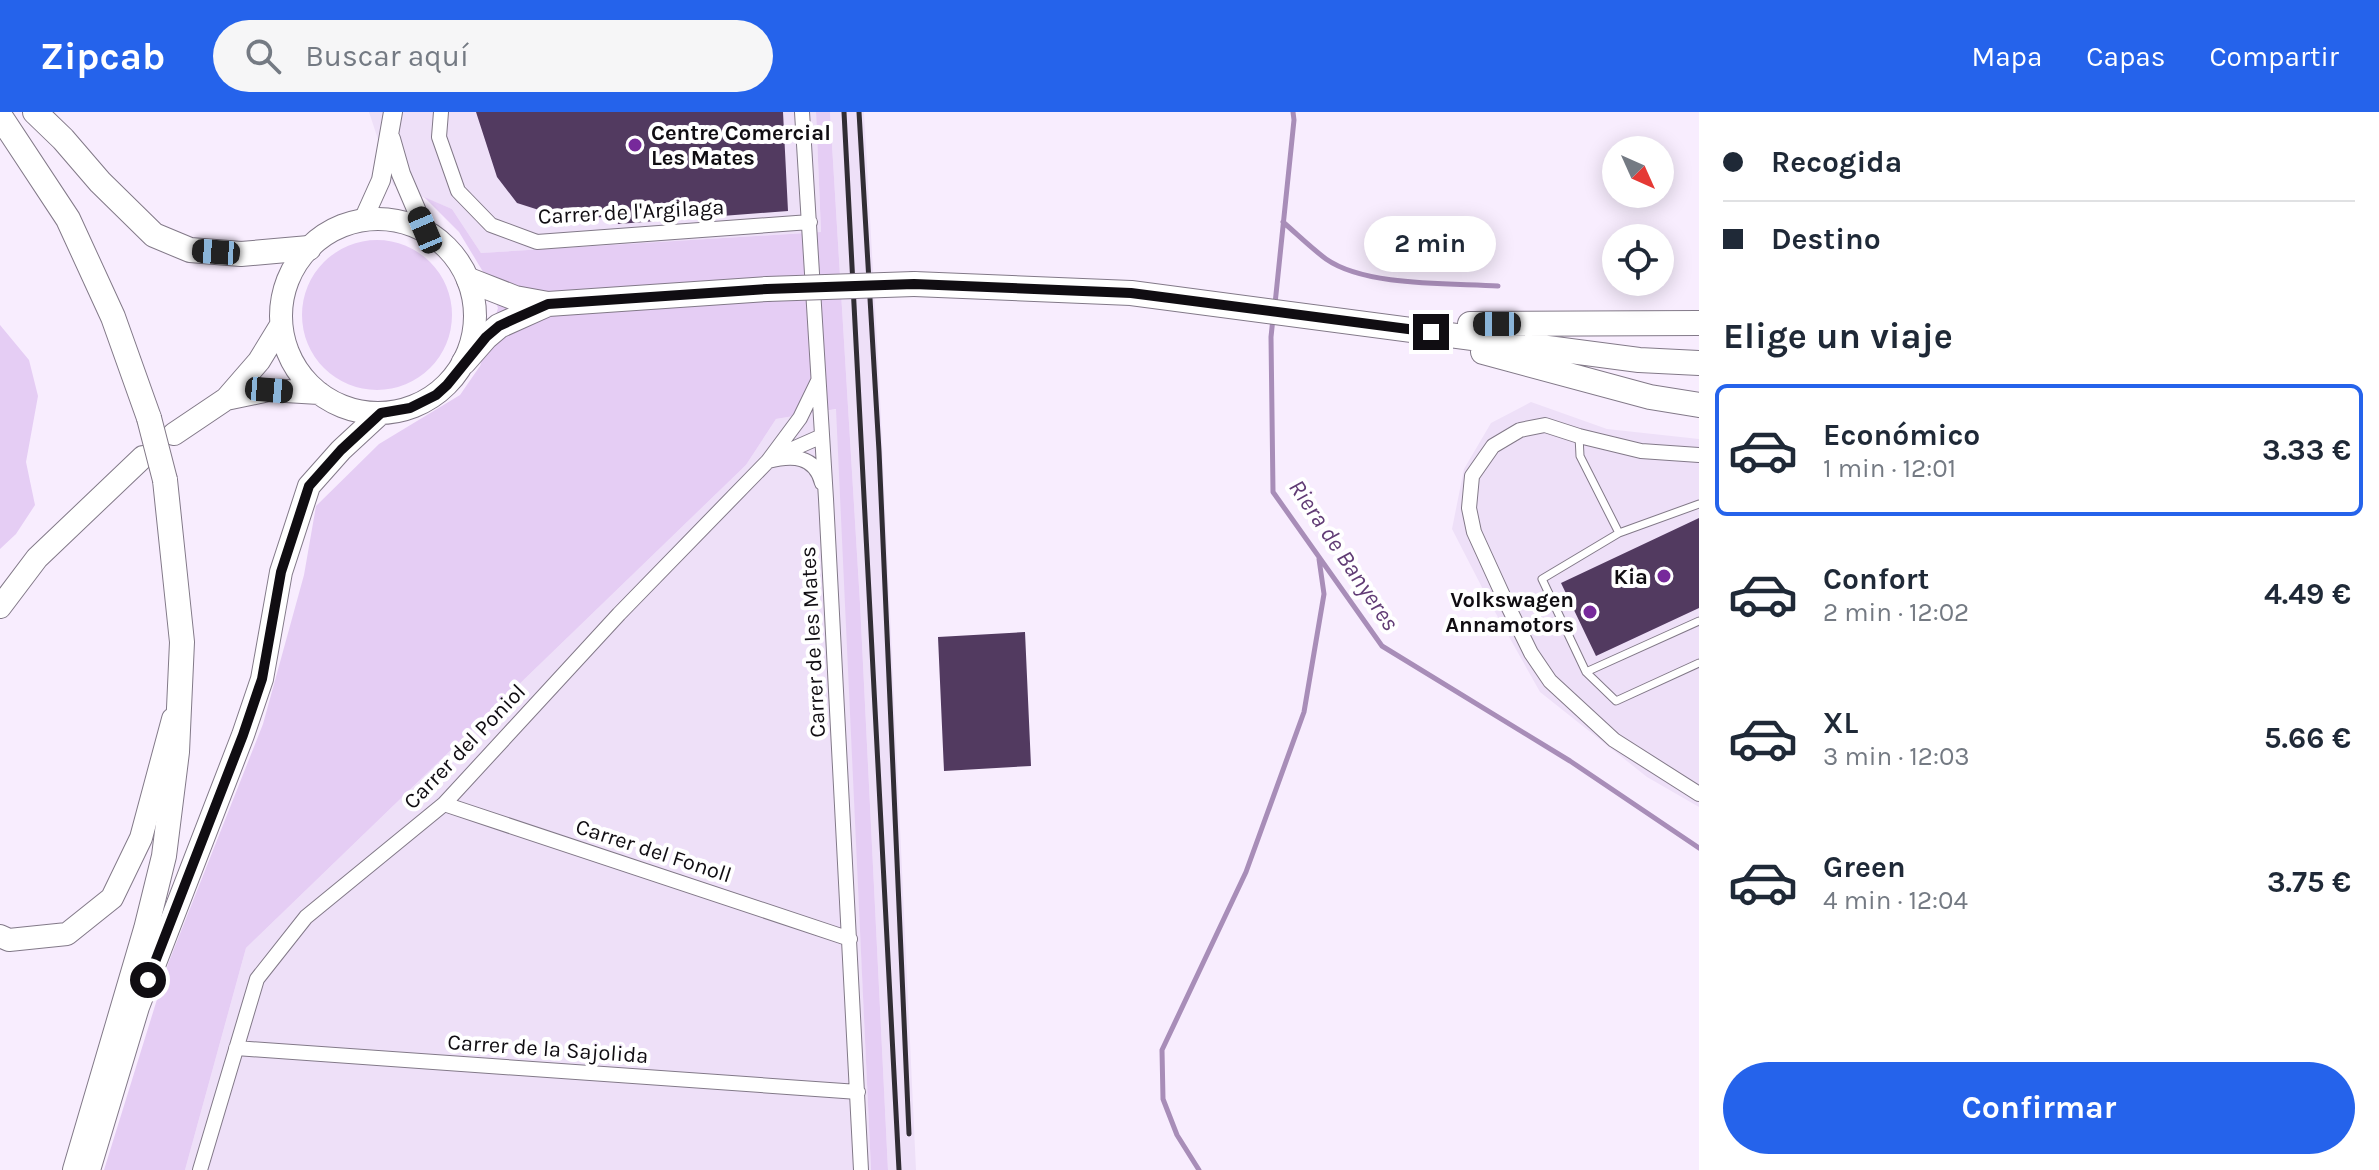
<!DOCTYPE html>
<html lang="es">
<meta charset="utf-8">
<style>
:root{--surface:#fff;--page:#f6f6f7;--text:#1f2937;--muted:#747a83;--line:#e0e1e3;--accent:#2563eb}
body{margin:0;font-family:Karla,sans-serif;background:var(--page);color:var(--text);height:100vh;display:flex;flex-direction:column;font-size:30px;white-space:nowrap}
*{box-sizing:border-box;margin:0}
p{font-size:26px;color:var(--muted)}
.icon{flex:none;width:44px;height:44px;fill:none;stroke:currentColor;stroke-width:2;stroke-linecap:round;stroke-linejoin:round}
.map{position:relative;flex:1;overflow:hidden}
.side{display:flex;flex-direction:column;background:var(--surface);width:680px}
.side>*{flex:none}
.hud{display:grid;align-content:center;height:176px;padding:0 24px;background:var(--surface)}
.needle{width:52px;rotate:135deg}
.controls{position:absolute;left:1602px;top:24px;display:grid;gap:16px}
.controls a{display:grid;place-items:center;width:72px;height:72px;border-radius:50%;background:var(--surface);box-shadow:0 4px 20px #0003;font-size:40px}
.end{position:absolute;width:36px;height:36px;margin:-18px;border:10px solid #100d12;background:#fff;box-shadow:0 0 0 4px #fff}
.from{border-radius:50%}
.bubble{position:absolute;height:56px;border-radius:28px;background:var(--surface);box-shadow:0 4px 20px #0003;font-size:26px;font-weight:700;line-height:56px;text-align:center}
.car{position:absolute;width:24px;height:48px;margin:-24px -12px;border-radius:10px;box-shadow:0 0 6px 2px #0007;background:linear-gradient(#222 24%,#8ab4d8 0 40%,#222 0 76%,#8ab4d8 0 86%,#222 0)}
.hud b{display:flex;align-items:center;gap:28px;height:76px;font-size:30px}
.hud b+b{border-top:2px solid var(--line)}
.hud i{width:20px;height:20px;background:var(--text)}
ul{padding:0;list-style:none}
li{display:flex;align-items:center;gap:24px;height:132px;margin:0 16px 12px;padding:0 8px;border:4px solid transparent;border-radius:12px}
li div{flex:1}
li b{display:block;font-size:30px}
li em{font-style:normal;font-weight:700}
li.selected{border-color:var(--accent)}
li>.icon{width:72px;height:72px;stroke-width:1.5}
h2{padding:0 24px;font-size:36px;line-height:96px}
.button{display:flex;gap:16px;margin-top:auto;padding:16px 24px}
.button a{flex:1;height:92px;border-radius:48px;background:var(--accent);color:#fff;font-size:32px;font-weight:700;line-height:92px;text-align:center}
header{display:flex;align-items:center;gap:48px;box-sizing:border-box;height:112px;padding:0 40px;background:var(--accent);color:#fff}
header strong{font-size:38px}
nav{display:flex;gap:44px;margin-inline-start:auto;font-size:28px}
.search{width:560px;height:72px;background:var(--page);display:flex;align-items:center;gap:20px;box-sizing:border-box;padding:0 28px;border-radius:44px;color:var(--muted);font-size:30px}
main{display:flex;flex:1;min-height:0}
.map>svg:first-child{display:block}
.built{fill:#eee0f8}
.green{fill:#e5cdf4}
.lines{fill:none;stroke-linecap:round;stroke-linejoin:round}
.stream{stroke:#a88db8;stroke-width:5}
.building{fill:#523a60}
.service-casing{stroke:#827988;stroke-width:9}
.minor-casing{stroke:#827988;stroke-width:16}
.tertiary-casing{stroke:#827988;stroke-width:20}
.primary-casing{stroke:#827988;stroke-width:24}
.trunk-casing{stroke:#827988;stroke-width:26}
.service{stroke:#fff;stroke-width:7}
.minor{stroke:#fff;stroke-width:14}
.tertiary{stroke:#fff;stroke-width:18}
.primary{stroke:#fff;stroke-width:22}
.trunk{stroke:#fff;stroke-width:24}
.rail{stroke:#312d34;stroke-width:5}
.trunk-bridge-casing{stroke:#827988;stroke-width:26;stroke-linecap:butt}
.trunk-bridge{stroke:#fff;stroke-width:24}
.route{stroke:#100d12;stroke-width:10}
.poi-dot{fill:#77299b;stroke:#fff;stroke-width:3}
.labels{text-anchor:middle;stroke-width:8;stroke-linejoin:round;paint-order:stroke}
.poi-label{font-size:22px;font-weight:bold;fill:#100d12;stroke:#fff;text-anchor:end}
.street-label{font-size:22px;fill:#100d12;stroke:#fff}
.water-label{font-size:24px;font-style:italic;fill:#613c75;stroke:#fff}
</style>
<header>
<strong>Zipcab</strong>
<div class="search"><svg class="icon" aria-label="search" viewBox="0 0 24 24"><circle cx="10" cy="10" r="6"/><path d="M15 15l6 6"/></svg>Buscar aquí</div>
<nav><a>Mapa</a><a>Capas</a><a>Compartir</a></nav>
</header>
<main>
<div class="map">
<svg width="1699" height="1058" viewBox="0 0 1699 1058">
<rect width="100%" height="100%" fill="#f8edfe"/>
<!-- built -->
<path class="built" d="M369,0H816L821,120L481,141L452,97L393,73Z
M830,0H864L879,265L916,1058H888L860,491Z
M1531,290L1607,317L1699,327V695L1647,665L1540,580L1490,491L1452,417L1464,357L1491,311Z
M837,297L871,1058H185L246,836L746,353L776,307Z"/>
<!-- green -->
<path class="green" d="M816,0H830L860,491L888,1058H871L836,297L776,307L746,353L246,836L185,1058H104L168,852L263,612L304,463L316,394L379,332L460,283L480,254L498,196L485,163L459,120L424,85L452,97L481,141L821,120Z
M302 203a75 75 0 1 1 150 0a75 75 0 1 1-150 0Z
M0,213L29,248L38,284L26,350L35,393L16,422L0,437Z"/>
<g class="lines">
<!-- stream -->
<path class="stream" d="M1283,110C1297,122 1311,136 1326,147C1366,175 1451,171 1498,174
M1275,192L1294,8L1293,0
M1273,206L1271,225L1273,380L1382,534L1570,649L1699,736
M1199,1058L1177,1023L1163,987L1162,938L1246,760L1304,600L1324,482L1319,447"/>
</g>
<!-- building -->
<path class="building" d="M476,0H783L788,99L618,112L616,105L564,106L517,91L497,65Z
M1699,406V496L1596,544L1561,471Z
M1025,520L1031,654L944,659L938,525Z"/>
<g class="lines">
<!-- service casing -->
<g class="service-casing">
<path id="service" d="M1579,324L1580,344L1619,421
M1699,392L1619,421L1542,467L1586,560L1699,509
M1586,560L1616,589L1699,551"/>
</g>
<!-- minor casing -->
<g class="minor-casing">
<path id="minor" d="M441,0L439,25L458,79L491,113L537,130L810,110
M802,0L826,387L861,1058
M779,343L822,324
M1699,343L1641,339L1579,324L1545,313L1520,318L1493,334L1472,364L1469,396L1474,420L1505,488L1531,541L1550,569L1614,628L1699,682
M768,349C792,343 815,343 822,371
M444,692L850,827
M236,936L858,980
M200,1058L257,867L306,805L444,692L619,502L768,349L800,306L818,269"/>
</g>
<!-- tertiary casing -->
<g class="tertiary-casing">
<path id="tertiary" d="M391,27L401,62L425,118
M363,108L381,68L393,0"/>
</g>
<!-- primary casing -->
<g class="primary-casing">
<path id="primary" d="M281 204a97 97 0 1 1 194 0a97 97 0 1 1-194 0Z
M226,287L269,278L319,281
M174,322L226,287L259,249L281,213
M0,495L37,446L143,345
M0,824L9,828L67,822L112,786L141,726L173,607
M89,1058L138,895L243,623L262,567L281,460L309,374L341,338L381,301"/>
</g>
<!-- trunk casing -->
<g class="trunk-casing">
<path id="trunk" d="M35,0L63,27L100,70L154,123L190,138L241,142L309,136
M0,4L68,107L113,205L149,306
M469,168L515,186L548,192L767,177
M914,172L1131,181L1639,248L1699,251
M1470,212L1699,211
M1483,240L1650,285L1699,293
M464,250L486,225L499,214L548,192
M75,1058L146,817L164,744L177,640L182,530L165,368"/>
</g>
<!-- service -->
<use href="#service" class="service"/>
<!-- minor -->
<use href="#minor" class="minor"/>
<!-- tertiary -->
<use href="#tertiary" class="tertiary"/>
<!-- primary -->
<use href="#primary" class="primary"/>
<!-- trunk -->
<use href="#trunk" class="trunk"/>
<!-- rail -->
<path class="rail" d="M844,0L899,1058
M859,0L879,339L909,1022"/>
<!-- trunk-bridge casing -->
<g class="trunk-bridge-casing">
<path id="trunk-bridge" d="M767,177L914,172
M149,306L165,368"/>
</g>
<!-- trunk-bridge -->
<use href="#trunk-bridge" class="trunk-bridge"/>
</g>
<g class="lines">
<!-- route -->
<path class="route" d="M148,868L243,623L262,567L281,460L309,374L341,338L381,301L410,296L436,283L447,273L486,225L499,214L514,207L548,192L767,177L914,172L1131,181L1431,220"/>
</g>
<!-- markers -->
<g class="poi-dot">
<circle cx="635" cy="33" r="8"/>
<circle cx="1664" cy="464" r="8"/>
<circle cx="1590" cy="500" r="8"/>
</g>
<g class="labels">
<!-- poi labels -->
<g class="poi-label">
<text x="651" y="28" text-anchor="start">Centre Comercial<tspan x="651" dy="25">Les Mates</tspan></text>
<text x="1648" y="472">Kia</text>
<text x="1574" y="495">Volkswagen<tspan x="1574" dy="25">Annamotors</tspan></text>
</g>
<!-- street labels -->
<g class="street-label">
<text transform="translate(631 99) rotate(-3)" y="8">Carrer de l'Argilaga</text>
<text transform="translate(812 530) rotate(-93)" y="8">Carrer de les Mates</text>
<text transform="translate(464 634) rotate(-46)" y="8">Carrer del Poniol</text>
<text transform="translate(654 738) rotate(18)" y="8">Carrer del Fonoll</text>
<text transform="translate(548 936) rotate(4)" y="8">Carrer de la Sajolida</text>
</g>
<!-- water labels -->
<g class="water-label">
<text transform="translate(1344 443) rotate(56)" y="8">Riera de Banyeres</text>
</g>
</g>
</svg>
<div class="controls">
<a><svg class="needle" viewBox="-14 -14 28 28"><path d="M0-13l5 13h-10z" fill="#e53935"/><path d="M0 13l5-13h-10z" fill="#747a83"/></svg></a>
<a><svg class="icon" aria-label="locate" viewBox="0 0 24 24"><circle cx="12" cy="12" r="6"/><path d="M12 2v4M12 18v4M2 12h4M18 12h4"/></svg></a>
</div>
<i class="end from" style="left:148px;top:868px"></i>
<i class="end" style="left:1431px;top:220px"></i>
<div class="bubble" style="left:1364px;top:104px;width:132px">2 min</div>
<i class="car" style="left:425px;top:118px;rotate:337deg"></i>
<i class="car" style="left:216px;top:140px;rotate:274deg"></i>
<i class="car" style="left:1497px;top:212px;rotate:270deg"></i>
<i class="car" style="left:269px;top:278px;rotate:95deg"></i>
</div>
<section class="side">
<div class="hud">
<b><i class="from"></i>Recogida</b>
<b><i></i>Destino</b>
</div>
<h2>Elige un viaje</h2>
<ul>
<li class="selected"><svg class="icon" aria-label="car" viewBox="0 0 24 24"><path d="M5 17H2v-5l4-1 3-4h7l3 4 3 1v5h-3M9 17h6M6 11h13"/><circle cx="7" cy="17" r="2"/><circle cx="17" cy="17" r="2"/></svg><div><b>Económico</b><p>1 min · 12:01</p></div><em>3.33 €</em></li>
<li><svg class="icon" aria-label="car" viewBox="0 0 24 24"><path d="M5 17H2v-5l4-1 3-4h7l3 4 3 1v5h-3M9 17h6M6 11h13"/><circle cx="7" cy="17" r="2"/><circle cx="17" cy="17" r="2"/></svg><div><b>Confort</b><p>2 min · 12:02</p></div><em>4.49 €</em></li>
<li><svg class="icon" aria-label="car" viewBox="0 0 24 24"><path d="M5 17H2v-5l4-1 3-4h7l3 4 3 1v5h-3M9 17h6M6 11h13"/><circle cx="7" cy="17" r="2"/><circle cx="17" cy="17" r="2"/></svg><div><b>XL</b><p>3 min · 12:03</p></div><em>5.66 €</em></li>
<li><svg class="icon" aria-label="car" viewBox="0 0 24 24"><path d="M5 17H2v-5l4-1 3-4h7l3 4 3 1v5h-3M9 17h6M6 11h13"/><circle cx="7" cy="17" r="2"/><circle cx="17" cy="17" r="2"/></svg><div><b>Green</b><p>4 min · 12:04</p></div><em>3.75 €</em></li>
</ul>
<div class="button"><a>Confirmar</a></div>
</section>
</main>
